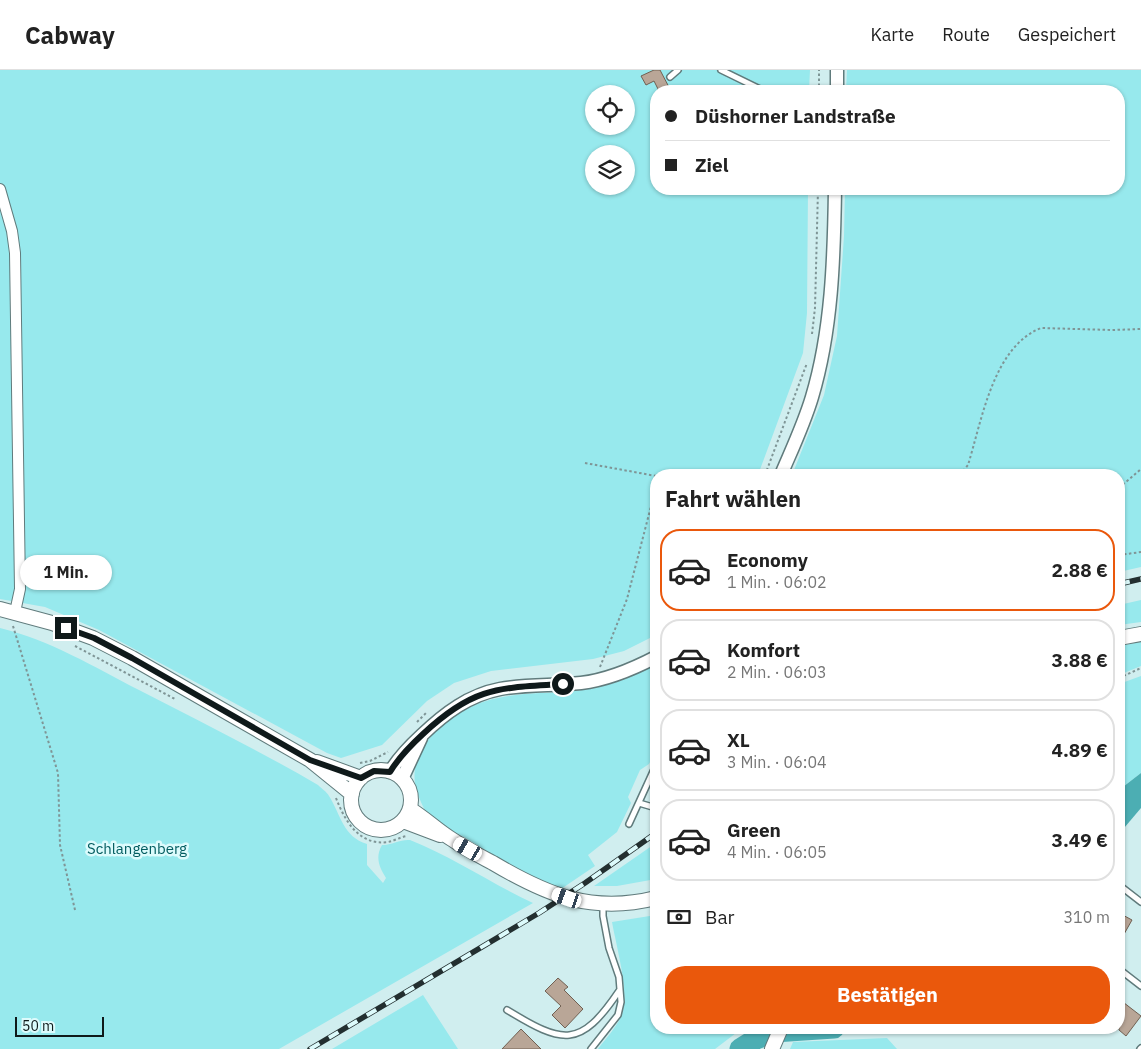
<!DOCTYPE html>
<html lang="de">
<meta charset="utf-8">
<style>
:root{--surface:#fff;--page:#f6f6f6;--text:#222;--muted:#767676;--line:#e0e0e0;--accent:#ea580c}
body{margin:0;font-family:"IBM Plex Sans",sans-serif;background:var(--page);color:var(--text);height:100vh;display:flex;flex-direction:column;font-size:19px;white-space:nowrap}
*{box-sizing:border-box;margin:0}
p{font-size:16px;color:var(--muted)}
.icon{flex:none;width:28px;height:28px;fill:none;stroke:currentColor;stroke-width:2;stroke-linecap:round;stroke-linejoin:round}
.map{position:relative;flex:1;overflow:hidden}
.drawer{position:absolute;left:650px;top:399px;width:475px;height:565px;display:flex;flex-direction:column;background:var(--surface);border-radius:20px;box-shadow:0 1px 4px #0004}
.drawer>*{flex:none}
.guide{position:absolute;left:650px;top:15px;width:475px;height:110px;border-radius:20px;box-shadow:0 1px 4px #0004;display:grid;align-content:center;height:110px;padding:0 15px;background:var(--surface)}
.fabs{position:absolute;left:585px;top:15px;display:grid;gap:10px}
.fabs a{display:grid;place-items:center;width:50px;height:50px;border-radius:50%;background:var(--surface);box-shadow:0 1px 4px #0004;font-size:25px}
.scale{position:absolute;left:15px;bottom:12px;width:89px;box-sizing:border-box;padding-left:5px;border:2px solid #0f191a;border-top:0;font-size:14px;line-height:18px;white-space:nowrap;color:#0f191a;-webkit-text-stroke:4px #ddfbfc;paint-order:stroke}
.end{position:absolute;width:22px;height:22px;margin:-11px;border:6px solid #0f191a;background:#fff;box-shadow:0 0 0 2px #fff}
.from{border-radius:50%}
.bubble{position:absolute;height:35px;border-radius:18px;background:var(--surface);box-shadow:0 1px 4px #0004;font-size:16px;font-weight:800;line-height:35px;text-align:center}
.car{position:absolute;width:15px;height:30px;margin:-15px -8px;border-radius:6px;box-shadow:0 0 4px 1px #0007;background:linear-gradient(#fff 24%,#345 0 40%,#fff 0 76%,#345 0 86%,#fff 0)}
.guide b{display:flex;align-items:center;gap:18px;height:48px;font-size:19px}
.guide b+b{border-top:1px solid var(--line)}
.guide i{width:12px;height:12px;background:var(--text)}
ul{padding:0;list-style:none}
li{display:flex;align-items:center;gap:15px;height:82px;margin:0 10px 8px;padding:0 5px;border:2px solid var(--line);border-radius:20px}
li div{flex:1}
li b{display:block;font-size:19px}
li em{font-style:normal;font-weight:800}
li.selected{border-color:var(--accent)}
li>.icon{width:45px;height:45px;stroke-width:1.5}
h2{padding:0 15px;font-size:22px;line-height:60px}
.pay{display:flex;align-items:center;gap:12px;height:55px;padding:0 15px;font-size:19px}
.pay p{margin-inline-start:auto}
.cta{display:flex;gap:10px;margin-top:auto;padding:10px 15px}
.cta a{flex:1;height:58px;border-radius:20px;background:var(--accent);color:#fff;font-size:20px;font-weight:800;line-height:58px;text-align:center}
header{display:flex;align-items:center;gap:30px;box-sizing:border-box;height:70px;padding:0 25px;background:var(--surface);border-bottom:1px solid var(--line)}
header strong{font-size:24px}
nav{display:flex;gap:28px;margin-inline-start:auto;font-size:18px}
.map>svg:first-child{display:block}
.green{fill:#97e9ed;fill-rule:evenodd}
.water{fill:#4caeb3}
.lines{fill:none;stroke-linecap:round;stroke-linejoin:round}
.stream{stroke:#4caeb3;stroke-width:4}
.river{stroke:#4caeb3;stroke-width:21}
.building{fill:#b9a697;stroke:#716052}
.service-casing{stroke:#607b7c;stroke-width:8}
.minor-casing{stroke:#607b7c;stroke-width:12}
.tertiary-casing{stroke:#607b7c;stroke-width:15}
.secondary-casing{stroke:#607b7c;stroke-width:16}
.path{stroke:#7f9596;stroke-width:2;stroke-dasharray:2.5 2.5;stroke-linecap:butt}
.service{stroke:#fff;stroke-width:5}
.minor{stroke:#fff;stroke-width:10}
.tertiary{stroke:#fff;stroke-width:12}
.secondary{stroke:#fff;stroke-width:14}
.rail-casing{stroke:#232f30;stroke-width:5.5}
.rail{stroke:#ddfbfc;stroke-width:4;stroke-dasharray:11;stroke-linecap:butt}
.route{stroke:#0f191a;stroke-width:6}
.labels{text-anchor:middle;stroke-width:5;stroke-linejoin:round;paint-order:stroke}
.park-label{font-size:15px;fill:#025c60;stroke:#ddfbfc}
</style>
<header>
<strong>Cabway</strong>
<nav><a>Karte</a><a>Route</a><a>Gespeichert</a></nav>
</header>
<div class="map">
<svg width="1141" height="979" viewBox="0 0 1141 979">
<rect width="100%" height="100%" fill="#d0eeef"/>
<!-- green -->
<path class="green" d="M0,0H810L809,21H656V119H808L807,243L803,283L758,405H656V565L624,581L593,589L491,601L454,613L427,631L382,675L341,688L327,683L99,560L45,537L0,529ZM594,24H626V56H594ZM594,84H626V116H594Z
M847,0H1141V497L1119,502V405H792L824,325L837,266L844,166L845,119H1119V21H846Z
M1141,530V552L1119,555V535Z
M0,558C50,570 94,597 139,620C199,651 260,681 318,715C322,719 327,722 329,726C341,745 343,767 367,774V795L383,813L386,808C379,797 375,787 382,775C392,775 401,769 410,770C453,787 492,814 533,833L279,979H0Z
M1141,572V596L1119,605V576Z
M656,595V680L649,694L640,700L628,727L631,733L617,762L588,785L595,796L561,819C527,806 495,786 464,767C454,762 438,755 431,748C425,743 421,732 418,725C401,680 449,643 486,631C514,622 544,624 573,621C603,619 630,608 656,595Z
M1141,606V703L1119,720V614Z
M656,773V809L617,816H594Z
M656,845V958H747L740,960L715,979H598C606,968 617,957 622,944C630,924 616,875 612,852Z
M423,925L458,979H332Z
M887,968L897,979H790L793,972Z"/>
<!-- water -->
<path class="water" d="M1141,703V738L1119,764V720Z"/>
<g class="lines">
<!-- stream -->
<path class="stream" d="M810,959L811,958"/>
<!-- river -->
<path class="river" d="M740,979L756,969L774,962L834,958"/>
</g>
<!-- building -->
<path class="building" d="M654,0H660L671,21H659L654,11L646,15L641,6Z
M1119,843L1132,850L1119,873Z
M558,908L568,917L564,920L583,939L565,958L552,945L561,936L545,921Z
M1119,929L1141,946L1126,966L1119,960Z
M521,959L541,979H502Z"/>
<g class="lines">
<!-- service casing -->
<g class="service-casing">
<path id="service" d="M721,0L764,21
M670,7L678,0
M639,733L656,738
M629,754L656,695
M1119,815L1141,832
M1119,899L1141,916
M507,940C563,974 580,979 619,921
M591,979L618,945L621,932L619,907L609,878L603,846V834
M1140,979L1141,978"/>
</g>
<!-- minor casing -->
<g class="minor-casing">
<path id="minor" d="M0,119L12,161L15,183L20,519L15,542"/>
</g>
<!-- tertiary casing -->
<g class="tertiary-casing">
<path id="tertiary" d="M837,21V0
M781,405C792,379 804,354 812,327C832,260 834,188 835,119
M390,702C399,687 410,676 422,665C445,643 469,625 500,619C527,614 554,616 581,613C607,610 633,599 656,587
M402,709L421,668"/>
</g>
<!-- secondary casing -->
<g class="secondary-casing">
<path id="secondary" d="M0,539L52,553L93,568L132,588L310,690L352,724
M1119,568L1141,564
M317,692L361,708
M351 730a30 30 0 1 1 60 0a30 30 0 1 1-60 0Z
M410,739C425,748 438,761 453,770C466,779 480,786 493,793C547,825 592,844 656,828
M403,751L440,765
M772,979L781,958"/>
</g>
<!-- path -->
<path class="path" d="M819,21V0
M812,264L815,238L818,119
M585,393L656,406
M765,405L807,293
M960,405L968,395C982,350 993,277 1041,258L1112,260L1141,259
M1119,418L1141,399
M1119,485L1141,482
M13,556L58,703L60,775L75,840
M75,576L175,629
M600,597L627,529L656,417
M1119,608L1141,598
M417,652L426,643
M360,693L370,691L388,682
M336,728C345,751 359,776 388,772C394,771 400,767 407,766"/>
<!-- service -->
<use href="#service" class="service"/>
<!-- minor -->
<use href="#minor" class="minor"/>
<!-- tertiary -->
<use href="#tertiary" class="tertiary"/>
<!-- secondary -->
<use href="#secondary" class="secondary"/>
<!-- rail casing -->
<g class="rail-casing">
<path id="rail" d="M1119,514L1141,509
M310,979L539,843L585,813L656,763"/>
</g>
<!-- rail -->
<use href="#rail" class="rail"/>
</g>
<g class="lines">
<!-- route -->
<path class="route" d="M66,558L94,568L132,588L310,690L361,708L374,701L390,702C399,687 410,676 423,664C473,617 497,618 563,614"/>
</g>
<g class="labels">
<!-- park labels -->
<g class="park-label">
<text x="137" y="784">Schlangenberg</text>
</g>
</g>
</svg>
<div class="fabs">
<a><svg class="icon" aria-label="locate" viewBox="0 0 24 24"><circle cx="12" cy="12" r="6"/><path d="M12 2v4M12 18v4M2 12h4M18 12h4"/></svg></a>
<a><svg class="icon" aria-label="layers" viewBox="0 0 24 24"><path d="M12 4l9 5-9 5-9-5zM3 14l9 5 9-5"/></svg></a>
</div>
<div class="scale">50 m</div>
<i class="end from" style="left:563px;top:614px"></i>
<i class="end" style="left:66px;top:558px"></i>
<div class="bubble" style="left:20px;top:485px;width:92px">1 Min.</div>
<i class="car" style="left:468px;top:779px;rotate:300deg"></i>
<i class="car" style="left:567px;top:828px;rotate:289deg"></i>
<div class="guide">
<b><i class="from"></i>Düshorner Landstraße</b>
<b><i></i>Ziel</b>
</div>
<section class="drawer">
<h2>Fahrt wählen</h2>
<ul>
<li class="selected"><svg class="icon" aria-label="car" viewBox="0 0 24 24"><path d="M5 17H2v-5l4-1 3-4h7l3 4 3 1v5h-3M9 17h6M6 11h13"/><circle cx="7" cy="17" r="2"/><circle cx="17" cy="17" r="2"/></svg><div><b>Economy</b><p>1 Min. · 06:02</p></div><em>2.88 €</em></li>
<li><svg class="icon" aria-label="car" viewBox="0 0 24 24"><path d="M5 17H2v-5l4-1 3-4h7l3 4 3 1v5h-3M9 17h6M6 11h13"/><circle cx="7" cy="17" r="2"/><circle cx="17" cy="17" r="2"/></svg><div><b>Komfort</b><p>2 Min. · 06:03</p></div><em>3.88 €</em></li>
<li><svg class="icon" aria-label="car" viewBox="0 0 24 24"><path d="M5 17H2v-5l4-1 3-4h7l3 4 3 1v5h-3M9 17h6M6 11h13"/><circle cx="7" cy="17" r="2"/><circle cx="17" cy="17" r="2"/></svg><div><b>XL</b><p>3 Min. · 06:04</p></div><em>4.89 €</em></li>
<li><svg class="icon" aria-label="car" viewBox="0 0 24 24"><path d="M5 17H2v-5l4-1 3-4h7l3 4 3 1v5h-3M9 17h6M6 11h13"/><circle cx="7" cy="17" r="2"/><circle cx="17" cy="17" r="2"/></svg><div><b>Green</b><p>4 Min. · 06:05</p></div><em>3.49 €</em></li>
</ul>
<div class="pay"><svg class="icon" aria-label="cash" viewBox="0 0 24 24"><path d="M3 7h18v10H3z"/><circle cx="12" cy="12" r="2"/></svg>Bar<p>310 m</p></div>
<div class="cta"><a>Bestätigen</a></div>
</section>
</div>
